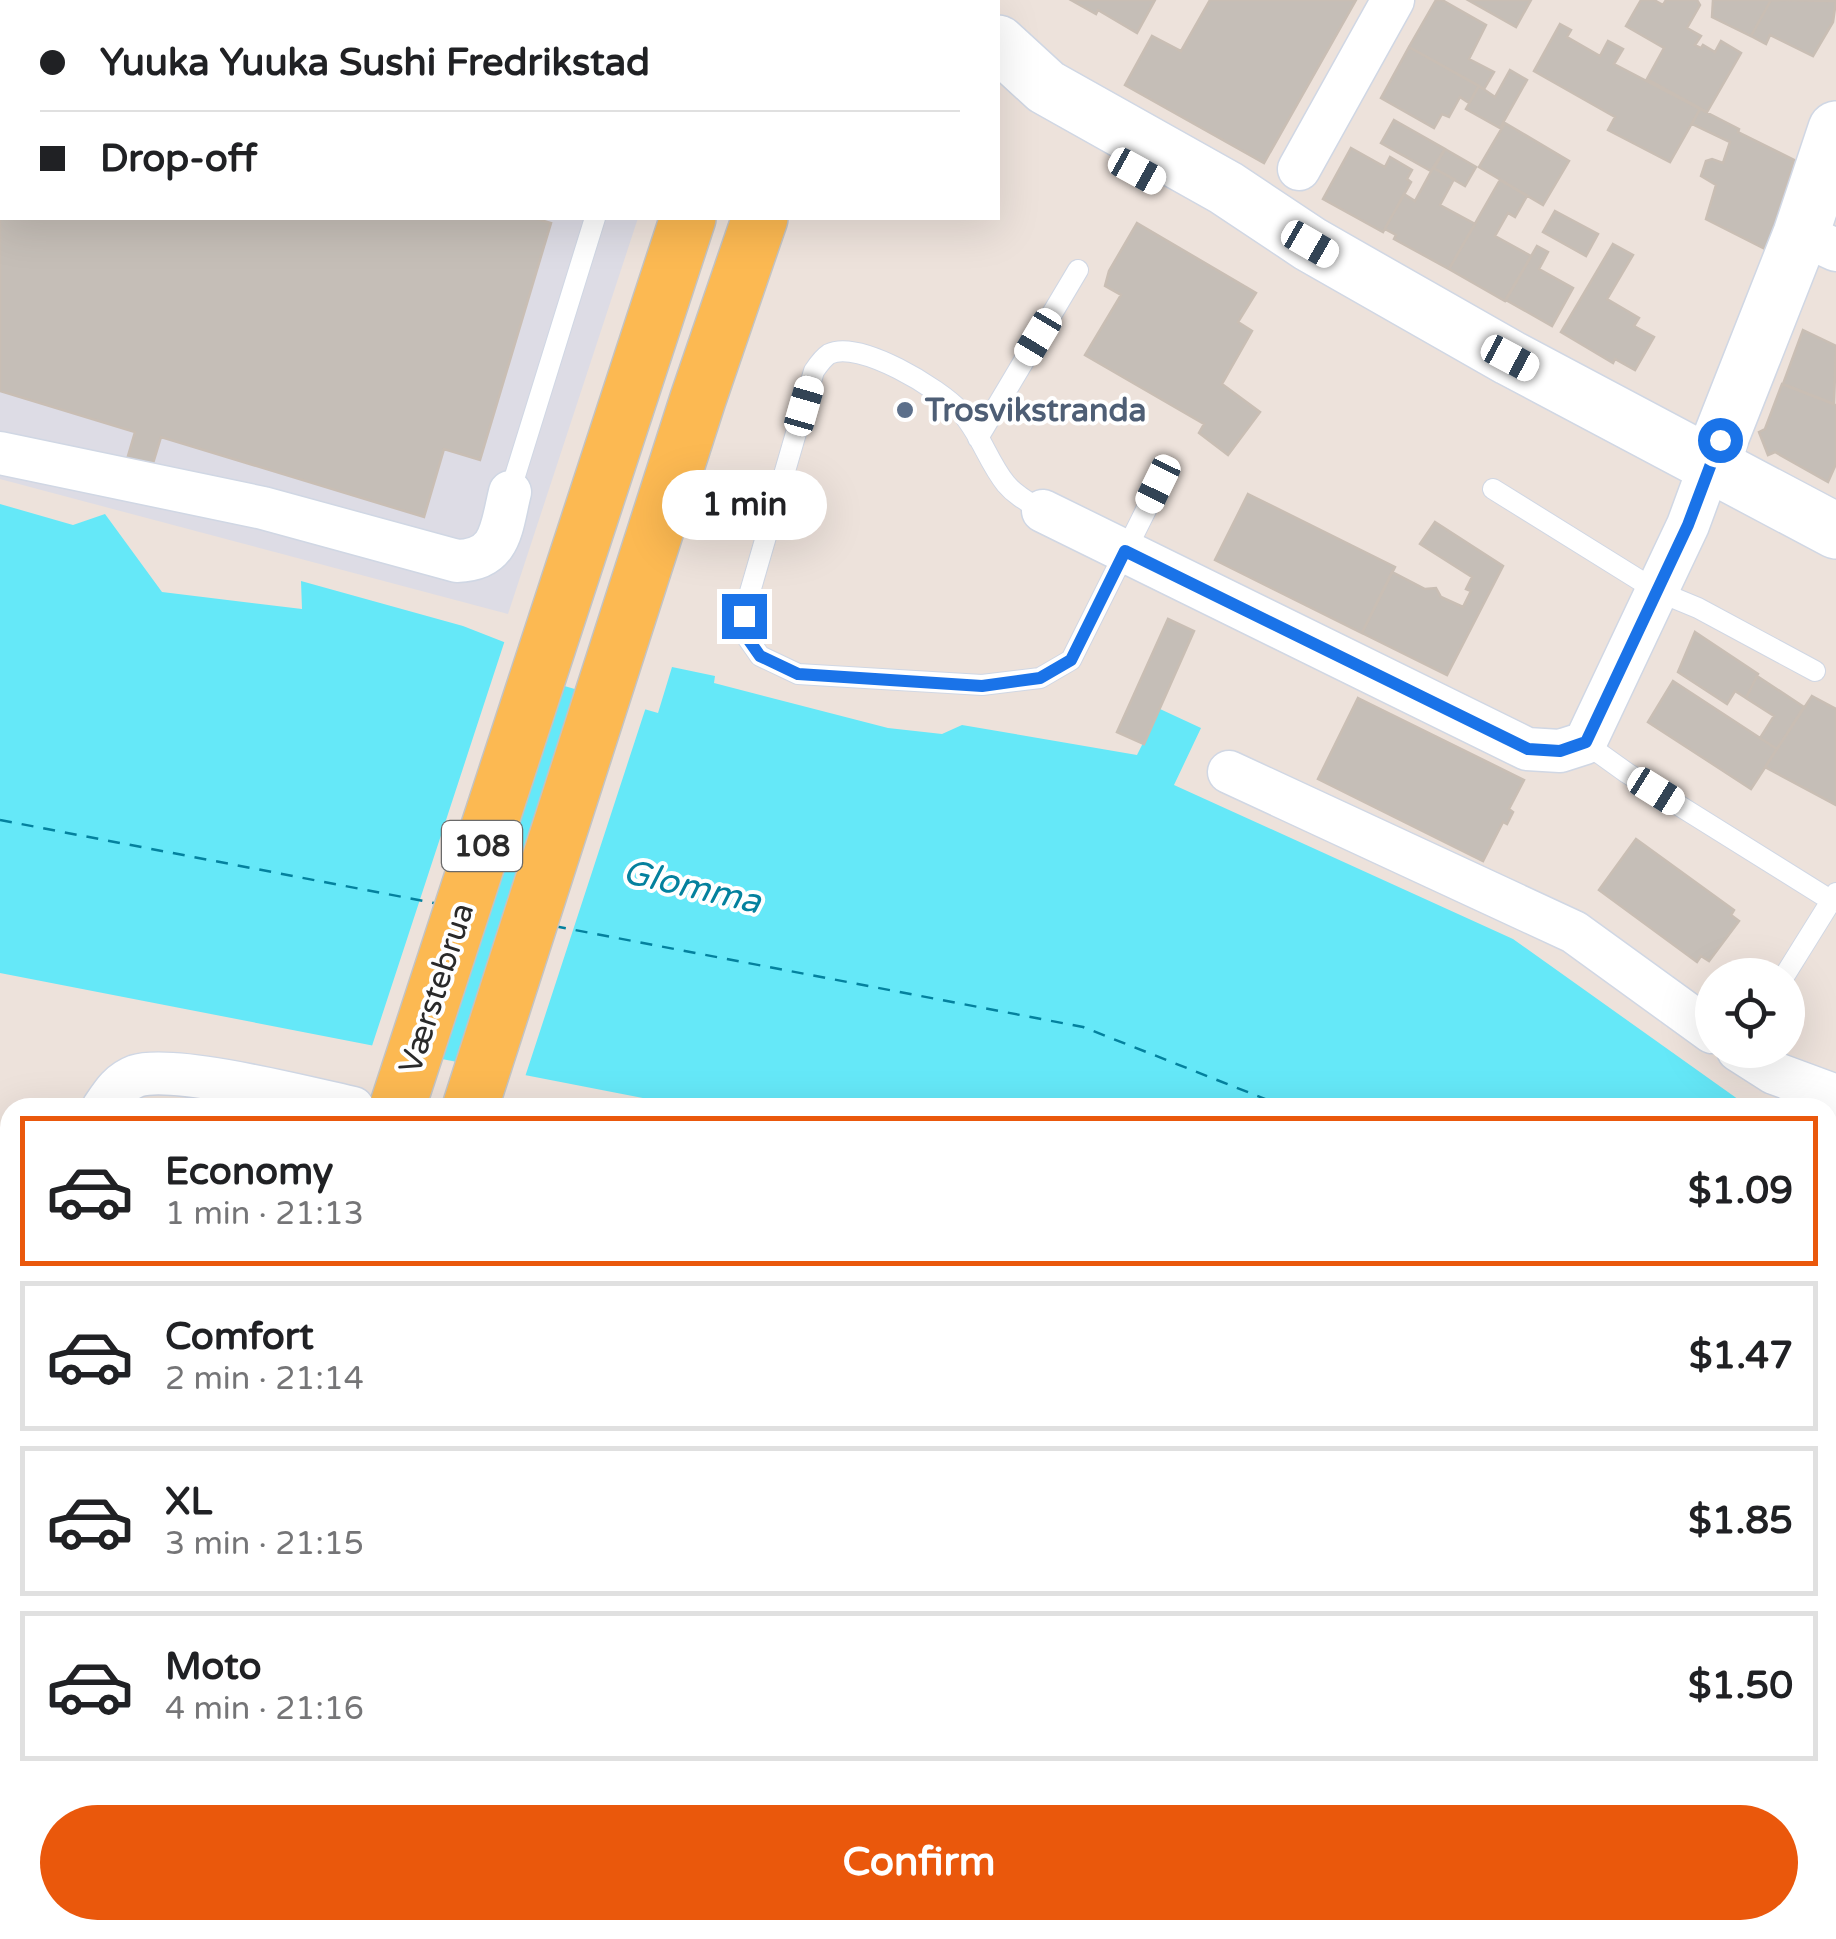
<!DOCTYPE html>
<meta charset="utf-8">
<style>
:root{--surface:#fff;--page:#f6f6f6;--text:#202124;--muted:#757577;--line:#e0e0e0;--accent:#ea580c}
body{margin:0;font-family:"Varela Round",sans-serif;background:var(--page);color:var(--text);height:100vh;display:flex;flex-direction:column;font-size:38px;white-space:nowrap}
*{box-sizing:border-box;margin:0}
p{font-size:32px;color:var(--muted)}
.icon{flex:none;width:55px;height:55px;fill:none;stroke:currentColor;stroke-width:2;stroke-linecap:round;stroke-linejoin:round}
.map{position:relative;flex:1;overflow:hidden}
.panel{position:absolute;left:0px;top:1098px;width:1838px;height:842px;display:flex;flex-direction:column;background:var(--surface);border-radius:30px 30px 0 0;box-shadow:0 10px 40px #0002}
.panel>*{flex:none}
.guide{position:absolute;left:0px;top:0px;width:1000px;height:220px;box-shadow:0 10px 40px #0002;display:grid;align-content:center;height:220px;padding:0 40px;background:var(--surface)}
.buttons{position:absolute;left:1695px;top:958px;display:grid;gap:20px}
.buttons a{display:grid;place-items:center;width:110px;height:110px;border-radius:50%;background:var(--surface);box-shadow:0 10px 40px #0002;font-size:50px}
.end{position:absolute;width:45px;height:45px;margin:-22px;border:12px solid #1a73e8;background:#fff;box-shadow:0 0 0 5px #fff}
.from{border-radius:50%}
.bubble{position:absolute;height:70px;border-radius:35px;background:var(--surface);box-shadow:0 10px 40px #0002;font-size:32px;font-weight:800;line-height:70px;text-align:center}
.car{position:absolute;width:30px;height:60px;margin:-30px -15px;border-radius:12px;box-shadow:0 0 8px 2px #0007;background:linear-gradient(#fff 24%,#345 0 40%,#fff 0 76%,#345 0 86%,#fff 0)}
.guide b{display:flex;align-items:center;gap:35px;height:95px;font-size:38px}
.guide b+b{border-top:2px solid var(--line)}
.guide i{width:25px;height:25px;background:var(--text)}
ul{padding:18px 0 0;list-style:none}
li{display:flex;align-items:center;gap:30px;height:150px;margin:0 20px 15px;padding:0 20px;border:5px solid var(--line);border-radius:0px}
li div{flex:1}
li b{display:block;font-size:38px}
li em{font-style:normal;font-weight:800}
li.active{border-color:var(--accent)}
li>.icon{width:90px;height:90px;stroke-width:1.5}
.action{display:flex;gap:20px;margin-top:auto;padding:20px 40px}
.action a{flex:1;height:115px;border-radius:60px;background:var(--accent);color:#fff;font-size:40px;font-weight:800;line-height:115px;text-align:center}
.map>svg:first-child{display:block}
.industrial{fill:#dddce5}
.green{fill:#bee893}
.pitch{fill:#d6f18e}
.water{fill:#65e8f8}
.pier{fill:#ede2db}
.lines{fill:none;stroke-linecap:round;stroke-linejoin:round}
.ferry{stroke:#04819e;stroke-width:2.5;stroke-dasharray:12 10;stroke-linecap:butt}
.building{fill:#c5beb7;stroke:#c9beb4;stroke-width:2.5}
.lane-casing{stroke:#d0d7e4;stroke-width:22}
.street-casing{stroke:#d0d7e4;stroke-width:45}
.secondary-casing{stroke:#d0d7e4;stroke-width:58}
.primary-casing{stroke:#c3c3c3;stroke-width:58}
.lane{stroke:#fff;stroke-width:20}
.street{stroke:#fff;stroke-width:42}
.secondary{stroke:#fff;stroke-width:55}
.primary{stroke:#fcb952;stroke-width:55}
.route{stroke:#1a73e8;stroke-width:12}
.service-dot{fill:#5c6f8a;stroke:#fff;stroke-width:4}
.labels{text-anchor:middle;stroke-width:8;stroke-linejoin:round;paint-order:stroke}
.shield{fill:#fff;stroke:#6a6a6a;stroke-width:2.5}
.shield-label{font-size:30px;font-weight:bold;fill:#2a2a2a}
.service-label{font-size:32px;font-weight:bold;fill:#4e5e75;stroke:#fff;text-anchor:start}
.street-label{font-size:32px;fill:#2a2a2a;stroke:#fff}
.water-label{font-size:35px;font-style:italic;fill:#04819e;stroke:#fff}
</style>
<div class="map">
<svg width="1836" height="1939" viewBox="0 0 1836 1939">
<rect width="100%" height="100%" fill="#ede2db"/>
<!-- industrial -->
<path class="industrial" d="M0,0H647V2H2V218H638L508,614L0,479Z"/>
<!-- green -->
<path class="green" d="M1607,1930H1750L1741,1939H1616Z"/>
<!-- pitch -->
<path class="pitch" d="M422,1930H1285L1280,1939H416Z"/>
<!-- water -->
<path class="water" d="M0,504L73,525L105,514L162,592L302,609L301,581L463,626L509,644L502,668L658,713L672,667L715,676L714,683L888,728L942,734L962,725L1137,755L1160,709L1201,728L1174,785L1513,939L1749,1107H689L0,973Z
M1828,1164L1836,1170V1688L1828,1678Z"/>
<!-- pier -->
<path class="pier" d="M506,637L514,643L508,665L560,679L434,1064L370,1052Z
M585,686L647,704L524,1080L460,1068Z"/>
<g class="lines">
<!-- ferry -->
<path class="ferry" d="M0,820L434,903
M554,926L1083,1027L1288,1108
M1828,1482L1836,1488"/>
</g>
<!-- building -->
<path class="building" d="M0,0H411L2,2V218H534L551,223L480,460L444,449L424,517L161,437L151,470L126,463L135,432L0,391Z
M1071,0H1155L1137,33L1098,10L1096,14Z
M1210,0H1356L1264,163L1125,85L1152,36L1181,51Z
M1436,0H1442L1486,25L1469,59L1494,72L1484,89L1409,47Z
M1468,0H1531L1516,27Z
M1641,0H1654L1663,5L1666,0H1697L1700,5L1687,28L1701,36L1695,45L1701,48L1703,45L1715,52L1721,41L1741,53L1707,112L1647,79L1664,48L1626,26Z
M1713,0H1771L1751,36L1712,17Z
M1771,0L1836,1L1833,22L1813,56L1770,35L1766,44L1751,36Z
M1560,24L1571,30L1567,37L1600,56L1608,41L1623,49L1614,64L1700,109L1670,162L1608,130L1615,117L1534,71Z
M1409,47L1479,86L1469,103L1460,97L1449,117L1442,114L1434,128L1381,98Z
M1510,70L1527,80L1500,128L1466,109L1479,86L1495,97Z
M1700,109L1739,129L1738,132L1794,160L1767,250L1706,219L1716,185L1701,176L1706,161L1712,159L1723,163L1730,142L1692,124Z
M1394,120L1445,149L1431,171L1381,143Z
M1505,123L1569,161L1543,205L1479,167Z
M1351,148L1385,167L1390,157L1412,170L1407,179L1411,182L1383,232L1323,199Z
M1445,149L1476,167L1465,186L1434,168Z
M1433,168L1454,179L1440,205L1475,224L1449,269L1394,239L1396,235L1385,229L1404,194L1415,201Z
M1500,180L1527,196L1515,217L1508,213L1495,236L1531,256L1505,301L1449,269Z
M1555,211L1598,234L1586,256L1543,232Z
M1137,223L1256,293L1238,322L1252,331L1222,384L1260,412L1228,455L1199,433L1204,424L1085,355L1121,295L1105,286L1109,271Z
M1613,244L1633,255L1607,299L1639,318L1634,326L1654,337L1635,370L1615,359L1613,363L1561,332Z
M1537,246L1548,252L1539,269L1573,288L1552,326L1506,300Z
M1803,330L1836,346L1834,404L1783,384Z
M1782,384L1836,405V464L1828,482L1775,452L1768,455L1759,432L1765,429Z
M1248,494L1395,567L1362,633L1215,560Z
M1435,522L1503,566L1447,675L1362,633L1392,572L1425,589L1436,588L1441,597L1463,607L1471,591L1466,589L1472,577L1420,544Z
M1168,619L1194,631L1144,744L1117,732Z
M1695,632L1758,674L1746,698L1735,691L1727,704L1678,672Z
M1757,676L1804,707L1777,749L1760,738L1774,716L1746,698Z
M1673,681L1777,749L1751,789L1648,722Z
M1812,696L1836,709V805L1765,767Z
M1358,698L1524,780L1509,809L1513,812L1507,824L1503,822L1483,861L1318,779Z
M1636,839L1734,910L1731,915L1739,921L1709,961L1701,956L1697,962L1599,890Z
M1836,1884V1939H1784L1792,1930H1828V1893Z
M422,1930H576L571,1939H416Z
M1138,1930H1285L1280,1939H1133Z
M1373,1930H1400L1415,1939H1368Z
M1422,1930H1462L1477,1939H1417Z"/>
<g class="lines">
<!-- lane casing -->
<g class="lane-casing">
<path id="lane" d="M602,0L603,2
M437,2V0
M978,438L1078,270
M1493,489L1657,591L1698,608L1815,671
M510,492L595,218
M1043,511C1030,503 1016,496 1006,484C988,462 980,432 960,411C940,389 859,339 829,354C823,358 818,365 814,371L743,616L746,636L760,656L798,674L982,685L1040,678L1071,660L1159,484
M1585,743L1627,773L1832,901
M1785,975L1836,893
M1548,1930L1559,1939
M280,1939L283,1930"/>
</g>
<!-- street casing -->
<g class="street-casing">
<path id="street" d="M1299,169L1393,0
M1801,234L1836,250
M0,453L263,508L457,561C502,560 501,528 510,492
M1043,511L1527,749L1560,751L1585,743L1688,525L1710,465
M1229,772L1574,932L1712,1032
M1738,1050L1774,1073L1836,1096
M103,1108C113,1093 120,1082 136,1076C174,1064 308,1098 353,1108
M0,1428L10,1398
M1828,1712L1836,1721
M1349,1939L1355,1930"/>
</g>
<!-- secondary casing -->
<g class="secondary-casing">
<path id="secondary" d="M956,0L958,2
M998,43L1046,87L1226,188L1310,244L1510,358L1836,531
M1710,465L1801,234L1836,129"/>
</g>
<!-- primary casing -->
<g class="primary-casing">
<path id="primary" d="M752,0L755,2
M896,2L898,0
M397,1108L688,218
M470,1108L698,399L760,218
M127,1939L130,1930
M199,1939L202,1930"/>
</g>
<!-- lane -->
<use href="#lane" class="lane"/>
<!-- street -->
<use href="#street" class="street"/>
<!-- secondary -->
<use href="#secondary" class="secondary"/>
<!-- primary -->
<use href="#primary" class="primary"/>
</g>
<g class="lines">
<!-- route -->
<path class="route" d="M744,616L746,636L760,656L798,674L982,686L1040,678L1071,660L1125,551L1528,749L1560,751L1586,742L1688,525L1720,440"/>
</g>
<!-- markers -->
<circle class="service-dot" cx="905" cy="410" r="10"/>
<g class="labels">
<!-- shield labels -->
<rect class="shield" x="442" y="821" width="80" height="50" rx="8"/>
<g class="shield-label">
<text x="482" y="856">108</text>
</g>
<!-- service labels -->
<g class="service-label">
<text x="925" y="421">Trosvikstranda</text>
</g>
<!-- street labels -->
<g class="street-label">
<text transform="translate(436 988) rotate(-72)" y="11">Værstebrua</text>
</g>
<!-- water labels -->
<g class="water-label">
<text transform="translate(692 886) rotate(13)" y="12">Glomma</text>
</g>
</g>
</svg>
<div class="buttons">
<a><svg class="icon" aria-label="locate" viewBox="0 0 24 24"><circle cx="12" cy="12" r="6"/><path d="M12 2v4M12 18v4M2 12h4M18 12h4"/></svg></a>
</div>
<i class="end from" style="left:1720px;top:440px"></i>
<i class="end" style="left:744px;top:616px"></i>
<div class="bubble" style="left:662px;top:470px;width:165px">1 min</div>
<i class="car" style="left:1137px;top:171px;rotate:119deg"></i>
<i class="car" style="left:1310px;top:244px;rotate:120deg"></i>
<i class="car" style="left:1038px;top:337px;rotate:211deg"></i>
<i class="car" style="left:1510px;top:358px;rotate:118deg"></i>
<i class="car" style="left:804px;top:406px;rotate:16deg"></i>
<i class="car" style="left:1158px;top:484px;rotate:206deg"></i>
<i class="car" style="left:1656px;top:791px;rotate:122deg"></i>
<div class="guide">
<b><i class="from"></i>Yuuka Yuuka Sushi Fredrikstad</b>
<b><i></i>Drop-off</b>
</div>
<section class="panel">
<ul>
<li class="active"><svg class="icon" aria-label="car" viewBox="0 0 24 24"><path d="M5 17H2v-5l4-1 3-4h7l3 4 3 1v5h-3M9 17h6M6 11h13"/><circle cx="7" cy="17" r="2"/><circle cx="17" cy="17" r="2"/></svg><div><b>Economy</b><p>1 min · 21:13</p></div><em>$1.09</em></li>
<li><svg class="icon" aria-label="car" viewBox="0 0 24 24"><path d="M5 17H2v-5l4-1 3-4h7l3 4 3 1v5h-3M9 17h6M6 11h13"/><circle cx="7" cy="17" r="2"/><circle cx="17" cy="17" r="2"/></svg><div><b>Comfort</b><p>2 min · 21:14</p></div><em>$1.47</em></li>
<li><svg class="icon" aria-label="car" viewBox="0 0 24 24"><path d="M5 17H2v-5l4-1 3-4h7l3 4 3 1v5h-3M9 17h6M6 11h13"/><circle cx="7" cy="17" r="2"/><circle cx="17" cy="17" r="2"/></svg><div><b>XL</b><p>3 min · 21:15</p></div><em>$1.85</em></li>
<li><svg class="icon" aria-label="car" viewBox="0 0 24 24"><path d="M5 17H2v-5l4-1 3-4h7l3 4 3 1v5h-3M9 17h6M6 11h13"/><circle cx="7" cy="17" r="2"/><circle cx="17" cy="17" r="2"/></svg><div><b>Moto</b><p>4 min · 21:16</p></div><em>$1.50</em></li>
</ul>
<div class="action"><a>Confirm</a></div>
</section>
</div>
